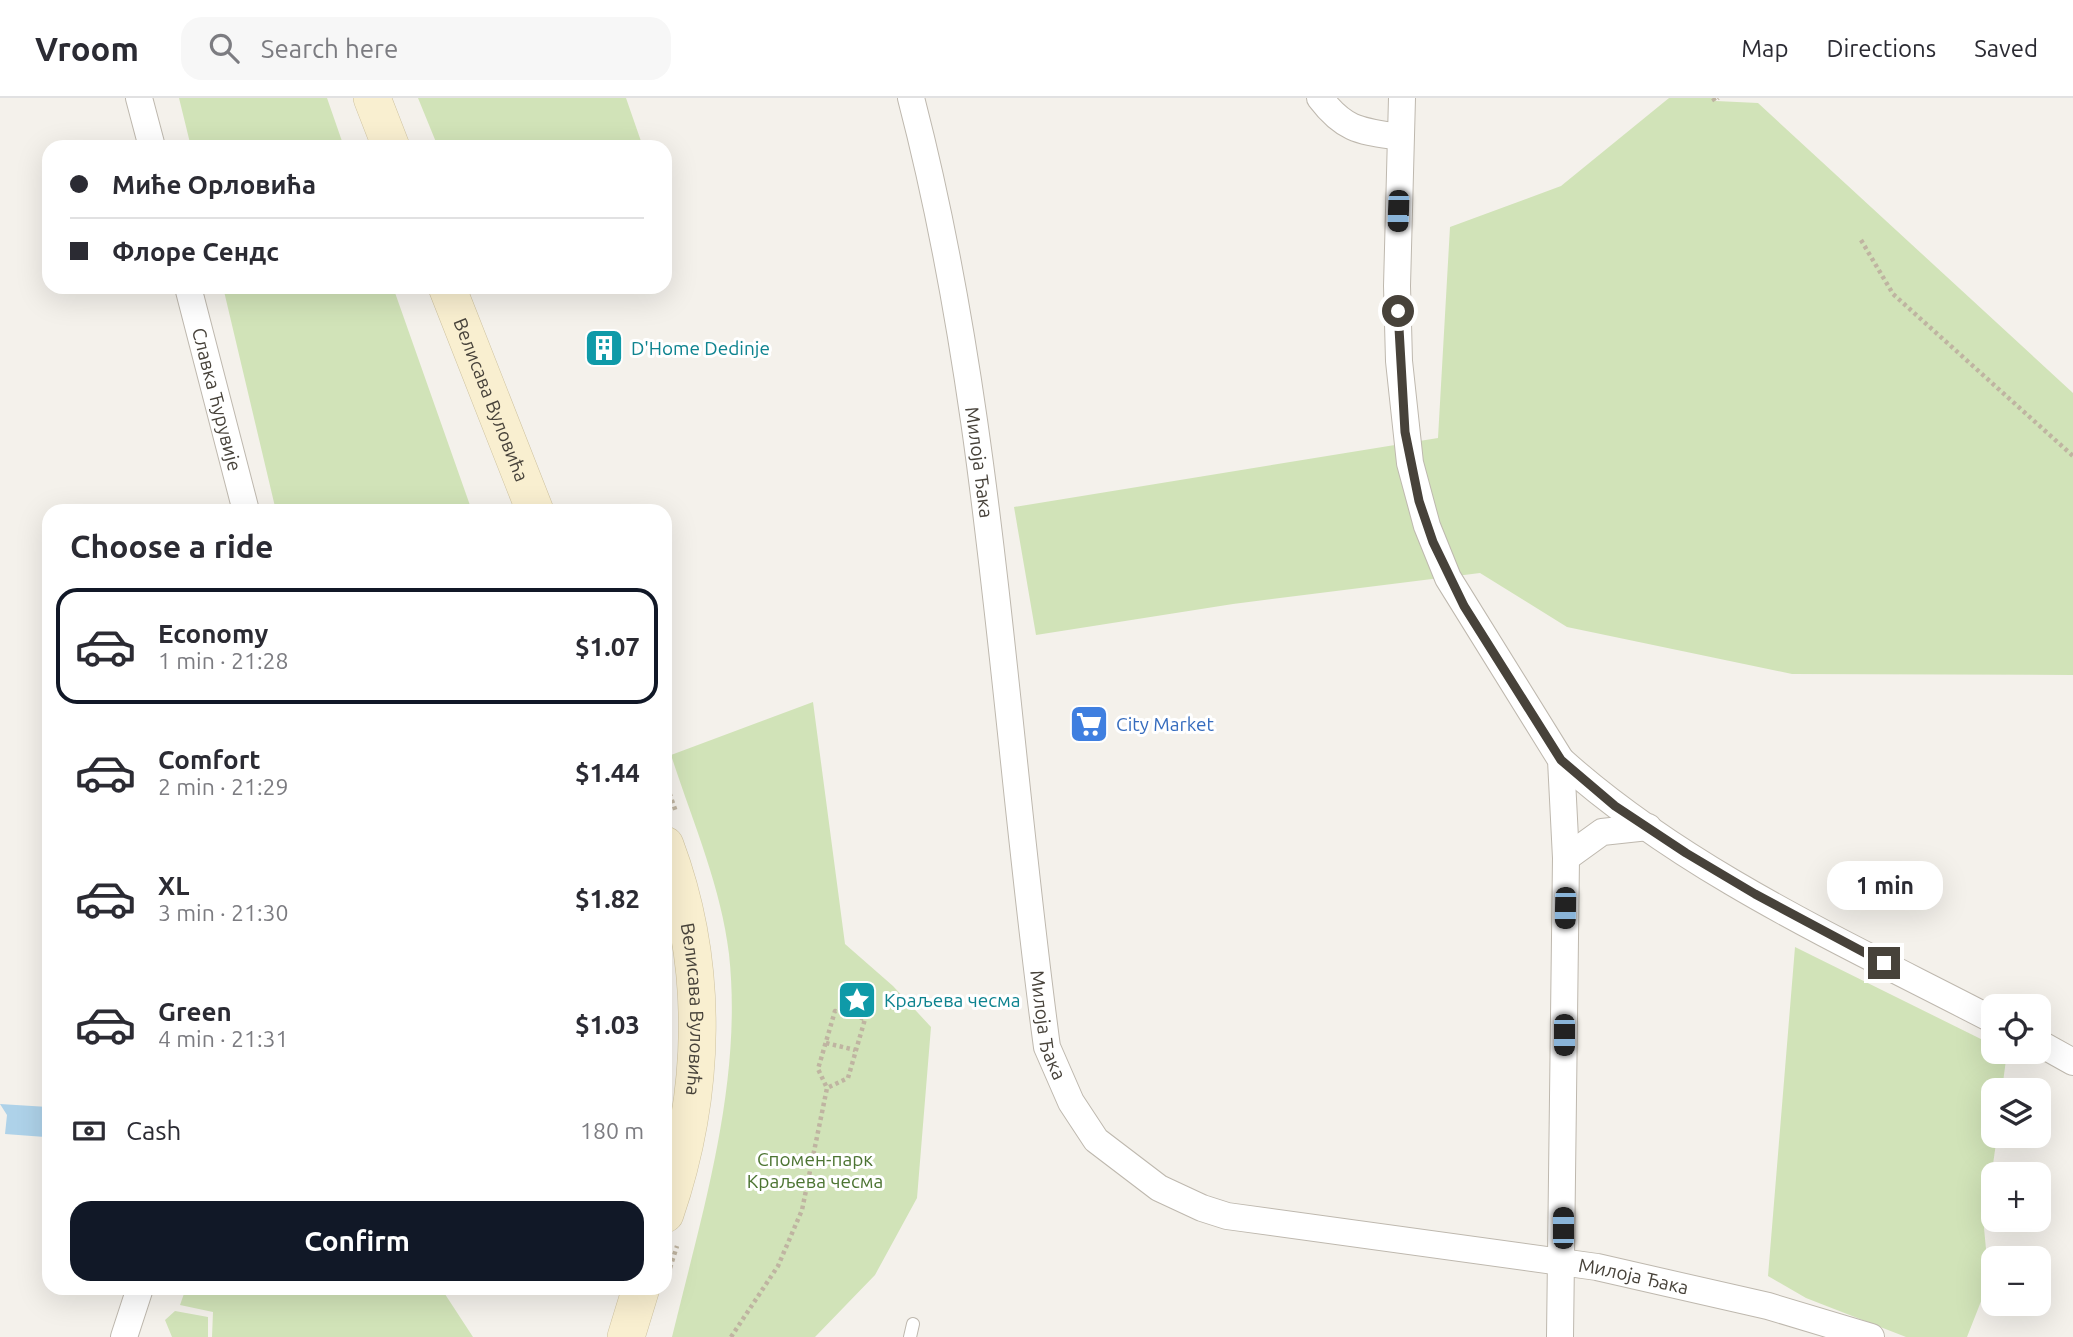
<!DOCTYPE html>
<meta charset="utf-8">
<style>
:root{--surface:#fff;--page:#f7f7f7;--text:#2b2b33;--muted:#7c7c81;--line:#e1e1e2;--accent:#111827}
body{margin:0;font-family:Ubuntu,sans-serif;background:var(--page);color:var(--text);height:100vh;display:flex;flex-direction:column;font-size:26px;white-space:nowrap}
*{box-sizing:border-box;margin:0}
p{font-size:23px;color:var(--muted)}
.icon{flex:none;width:38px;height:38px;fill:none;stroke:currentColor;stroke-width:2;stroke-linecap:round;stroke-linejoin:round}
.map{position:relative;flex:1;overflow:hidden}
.sheet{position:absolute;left:42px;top:406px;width:630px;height:791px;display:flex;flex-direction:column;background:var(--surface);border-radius:21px;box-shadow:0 7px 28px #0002}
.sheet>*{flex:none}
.guide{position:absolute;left:42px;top:42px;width:630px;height:154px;border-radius:21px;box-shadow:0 7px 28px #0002;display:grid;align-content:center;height:154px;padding:0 28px;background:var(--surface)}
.controls{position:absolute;left:1981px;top:896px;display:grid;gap:14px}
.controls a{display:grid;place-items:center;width:70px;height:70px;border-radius:14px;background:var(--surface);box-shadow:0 7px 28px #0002;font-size:35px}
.end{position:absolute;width:32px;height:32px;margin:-16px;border:9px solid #47423a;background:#fff;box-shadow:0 0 0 4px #fff}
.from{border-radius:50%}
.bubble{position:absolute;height:49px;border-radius:21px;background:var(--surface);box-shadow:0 7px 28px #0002;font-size:23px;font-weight:600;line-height:49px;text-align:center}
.car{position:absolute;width:21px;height:42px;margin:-21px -10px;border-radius:9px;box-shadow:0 0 5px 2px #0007;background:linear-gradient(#222 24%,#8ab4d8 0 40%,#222 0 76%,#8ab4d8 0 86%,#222 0)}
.guide b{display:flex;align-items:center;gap:24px;height:66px;font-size:26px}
.guide b+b{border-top:2px solid var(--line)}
.guide i{width:18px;height:18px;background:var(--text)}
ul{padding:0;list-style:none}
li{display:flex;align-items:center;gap:21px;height:116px;margin:0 14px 10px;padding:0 14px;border:4px solid transparent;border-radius:21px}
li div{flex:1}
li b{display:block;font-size:26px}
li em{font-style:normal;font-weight:600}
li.current{border-color:var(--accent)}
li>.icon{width:63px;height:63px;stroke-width:1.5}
h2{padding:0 28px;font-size:32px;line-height:84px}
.pay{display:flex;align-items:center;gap:18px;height:77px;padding:0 28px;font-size:26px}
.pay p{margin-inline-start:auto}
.cta{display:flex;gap:14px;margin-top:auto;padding:14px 28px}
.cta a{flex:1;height:80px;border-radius:21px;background:var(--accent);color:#fff;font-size:28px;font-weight:600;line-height:80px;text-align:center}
header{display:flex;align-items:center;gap:42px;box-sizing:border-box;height:98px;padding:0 35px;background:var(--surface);border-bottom:2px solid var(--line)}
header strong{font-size:33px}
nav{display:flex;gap:38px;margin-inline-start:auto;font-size:24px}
.search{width:490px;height:63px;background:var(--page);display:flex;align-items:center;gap:18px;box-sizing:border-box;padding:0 24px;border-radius:21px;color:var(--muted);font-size:26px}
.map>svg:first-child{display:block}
.green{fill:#d1e3b8}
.water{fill:#aed2e9}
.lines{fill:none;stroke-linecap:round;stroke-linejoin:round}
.lane-casing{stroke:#beb8ae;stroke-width:14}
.street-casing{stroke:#beb8ae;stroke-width:28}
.secondary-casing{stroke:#cec29f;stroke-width:38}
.path{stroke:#bfb4a1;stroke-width:4.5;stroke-dasharray:3.5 3.5;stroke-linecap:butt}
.lane{stroke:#fff;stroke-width:12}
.street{stroke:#fff;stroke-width:26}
.secondary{stroke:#f9efd0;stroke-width:37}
.route{stroke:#47423a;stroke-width:9}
.labels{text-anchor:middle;stroke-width:6;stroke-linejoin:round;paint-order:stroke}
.culture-label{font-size:19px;fill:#0d838f;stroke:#fff;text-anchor:start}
.street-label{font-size:19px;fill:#47423a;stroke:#fff}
.shop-label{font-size:19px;fill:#366cbe;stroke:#fff;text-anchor:start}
.park-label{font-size:19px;fill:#4c7432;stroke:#fff}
</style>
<header>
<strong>Vroom</strong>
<div class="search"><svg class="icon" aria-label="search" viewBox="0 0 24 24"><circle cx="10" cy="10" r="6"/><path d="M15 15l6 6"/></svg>Search here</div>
<nav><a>Map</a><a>Directions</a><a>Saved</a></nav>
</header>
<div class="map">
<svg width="2073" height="1239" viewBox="0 0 2073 1239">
<rect width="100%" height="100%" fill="#f4f1eb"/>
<!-- green -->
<path class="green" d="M179,0H327L344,49H191Z
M418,0H626L643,49H438Z
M1669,0H1713L1716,3L1758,5L2073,295V577L1792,576L1567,529L1480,475L1233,506L1036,537L1014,409L1438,340L1450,129L1561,88Z
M223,189H393L472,413H276Z
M813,604L845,846L893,888L931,929L917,1100L875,1177L815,1239H672C702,1115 743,985 729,856C721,788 692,722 671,657Z
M1795,849L1993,947V954H2007L2002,992H1993V1038H1997L1984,1130L1989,1183L1967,1239H1906L1806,1200L1768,1178Z
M186,1190H441L473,1239H212L213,1214L180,1207Z
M175,1213L208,1219V1239H172L165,1222Z"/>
<!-- water -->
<path class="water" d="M0,1006L48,1009L45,1039L5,1036L7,1017Z"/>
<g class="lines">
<!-- lane casing -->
<g class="lane-casing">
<path id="lane" d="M910,1239L913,1226"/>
</g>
<!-- street casing -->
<g class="street-casing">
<g id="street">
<path d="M139,0L152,49"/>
<path id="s1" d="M911,0C992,310 1004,633 1047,949L1071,1004L1096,1042L1159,1090L1202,1110L1227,1118L1597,1169L1768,1208L1871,1239"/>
<path d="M1320,0C1345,33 1361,33 1400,39"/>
<path d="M1402,0L1397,188L1399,263L1410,365L1427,428L1448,480L1561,662L1566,760L1560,1239"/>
<path id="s2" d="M188,189L246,413"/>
<path d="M1561,662C1686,774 1845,845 1993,922"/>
<path d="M1566,760L1602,734L1648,729"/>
<path d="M2039,945L2073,964"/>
<path d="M124,1239L140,1190"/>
</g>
</g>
<!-- secondary casing -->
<g class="secondary-casing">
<g id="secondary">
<path d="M372,0L391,49"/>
<path id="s3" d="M447,189L535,413"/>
<path id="s4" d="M665,747C710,867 706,997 665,1116"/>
<path d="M626,1239L641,1190"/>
</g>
</g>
<!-- path -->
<path class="path" d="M1713,0L1715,3L1718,0
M1861,142L1893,196L2073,358
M665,682L676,714
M826,945L855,952
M670,1170L677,1148
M731,1239L778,1168L802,1112L827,990L818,971L835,913L865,921L848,980L827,990"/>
<!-- lane -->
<use href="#lane" class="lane"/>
<!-- street -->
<use href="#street" class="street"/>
<!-- secondary -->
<use href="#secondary" class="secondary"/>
</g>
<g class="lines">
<!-- route -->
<path class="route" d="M1398,213L1405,334L1419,403L1433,444L1464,508L1561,662L1615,708L1686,755L1755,796L1884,865"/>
</g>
<!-- icons -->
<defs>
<g id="building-square" transform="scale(2.0125)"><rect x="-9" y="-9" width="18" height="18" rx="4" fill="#0f9aa8" stroke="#fff"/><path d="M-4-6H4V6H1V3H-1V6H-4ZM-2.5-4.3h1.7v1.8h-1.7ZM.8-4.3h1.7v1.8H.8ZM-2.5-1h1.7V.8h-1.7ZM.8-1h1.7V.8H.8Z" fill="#fff"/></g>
<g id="supermarket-square" transform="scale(2.0125)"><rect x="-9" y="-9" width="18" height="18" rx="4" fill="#3f7fe0" stroke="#fff"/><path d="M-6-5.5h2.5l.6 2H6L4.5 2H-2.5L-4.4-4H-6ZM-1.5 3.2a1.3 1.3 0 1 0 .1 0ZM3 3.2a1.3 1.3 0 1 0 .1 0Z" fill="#fff"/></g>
<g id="sight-square" transform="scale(2.0125)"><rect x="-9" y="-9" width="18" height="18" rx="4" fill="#0f9aa8" stroke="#fff"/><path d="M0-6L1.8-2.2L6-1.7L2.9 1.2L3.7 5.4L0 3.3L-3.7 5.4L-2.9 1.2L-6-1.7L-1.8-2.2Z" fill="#fff"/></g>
</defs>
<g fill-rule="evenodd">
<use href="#building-square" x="604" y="250"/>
<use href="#supermarket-square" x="1089" y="626"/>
<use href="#sight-square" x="857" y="902"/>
</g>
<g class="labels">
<!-- culture labels -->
<g class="culture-label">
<text x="631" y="257">D'Home Dedinje</text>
<text x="884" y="909">Краљева чесма</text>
</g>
<!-- street labels -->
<g class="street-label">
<text dy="7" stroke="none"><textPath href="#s2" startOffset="116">Славка Ћурувије</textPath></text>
<text dy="7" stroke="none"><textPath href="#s3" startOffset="121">Велисава Вуловића</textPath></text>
<text dy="7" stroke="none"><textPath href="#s1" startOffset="371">Милоја Ђака</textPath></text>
<text dy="7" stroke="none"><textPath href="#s4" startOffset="168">Велисава Вуловића</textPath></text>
<text dy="7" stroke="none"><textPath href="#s1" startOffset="938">Милоја Ђака</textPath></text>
<text dy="7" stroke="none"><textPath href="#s1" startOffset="1629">Милоја Ђака</textPath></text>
</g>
<!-- shop labels -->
<g class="shop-label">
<text x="1116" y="633">City Market</text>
</g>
<!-- park labels -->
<g class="park-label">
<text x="815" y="1068">Спомен-парк<tspan x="815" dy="22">Краљева чесма</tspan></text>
</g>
</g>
</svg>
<div class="controls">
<a><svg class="icon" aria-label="locate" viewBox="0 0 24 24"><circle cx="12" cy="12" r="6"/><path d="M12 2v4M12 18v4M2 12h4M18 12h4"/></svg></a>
<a><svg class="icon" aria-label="layers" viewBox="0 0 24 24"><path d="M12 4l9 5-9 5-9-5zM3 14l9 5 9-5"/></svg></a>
<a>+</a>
<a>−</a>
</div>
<i class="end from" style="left:1398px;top:213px"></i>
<i class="end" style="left:1884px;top:865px"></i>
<div class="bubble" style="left:1827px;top:763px;width:116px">1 min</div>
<i class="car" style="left:1398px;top:113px;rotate:182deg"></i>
<i class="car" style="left:1565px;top:810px;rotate:181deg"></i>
<i class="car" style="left:1564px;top:937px;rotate:180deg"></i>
<i class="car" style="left:1563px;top:1130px;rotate:0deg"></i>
<div class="guide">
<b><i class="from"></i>Миће Орловића</b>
<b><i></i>Флоре Сендс</b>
</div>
<section class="sheet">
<h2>Choose a ride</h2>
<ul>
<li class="current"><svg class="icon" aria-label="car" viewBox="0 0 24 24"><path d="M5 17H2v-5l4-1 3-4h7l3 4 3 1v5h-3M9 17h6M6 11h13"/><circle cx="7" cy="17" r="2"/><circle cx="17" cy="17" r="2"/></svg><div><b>Economy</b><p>1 min · 21:28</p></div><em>$1.07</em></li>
<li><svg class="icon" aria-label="car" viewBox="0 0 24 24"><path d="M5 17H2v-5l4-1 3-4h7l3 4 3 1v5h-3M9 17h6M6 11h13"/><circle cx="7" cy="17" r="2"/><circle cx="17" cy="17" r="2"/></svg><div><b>Comfort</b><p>2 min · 21:29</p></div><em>$1.44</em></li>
<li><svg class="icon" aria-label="car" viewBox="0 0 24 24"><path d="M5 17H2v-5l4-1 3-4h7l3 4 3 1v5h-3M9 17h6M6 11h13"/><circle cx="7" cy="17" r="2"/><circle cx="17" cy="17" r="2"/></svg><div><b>XL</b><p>3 min · 21:30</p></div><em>$1.82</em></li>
<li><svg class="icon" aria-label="car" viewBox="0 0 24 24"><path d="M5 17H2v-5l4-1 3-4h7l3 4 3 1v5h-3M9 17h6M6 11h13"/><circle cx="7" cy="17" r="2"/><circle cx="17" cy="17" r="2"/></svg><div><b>Green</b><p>4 min · 21:31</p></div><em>$1.03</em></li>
</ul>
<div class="pay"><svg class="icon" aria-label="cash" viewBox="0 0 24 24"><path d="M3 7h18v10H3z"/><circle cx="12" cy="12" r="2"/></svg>Cash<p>180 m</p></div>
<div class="cta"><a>Confirm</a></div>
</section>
</div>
